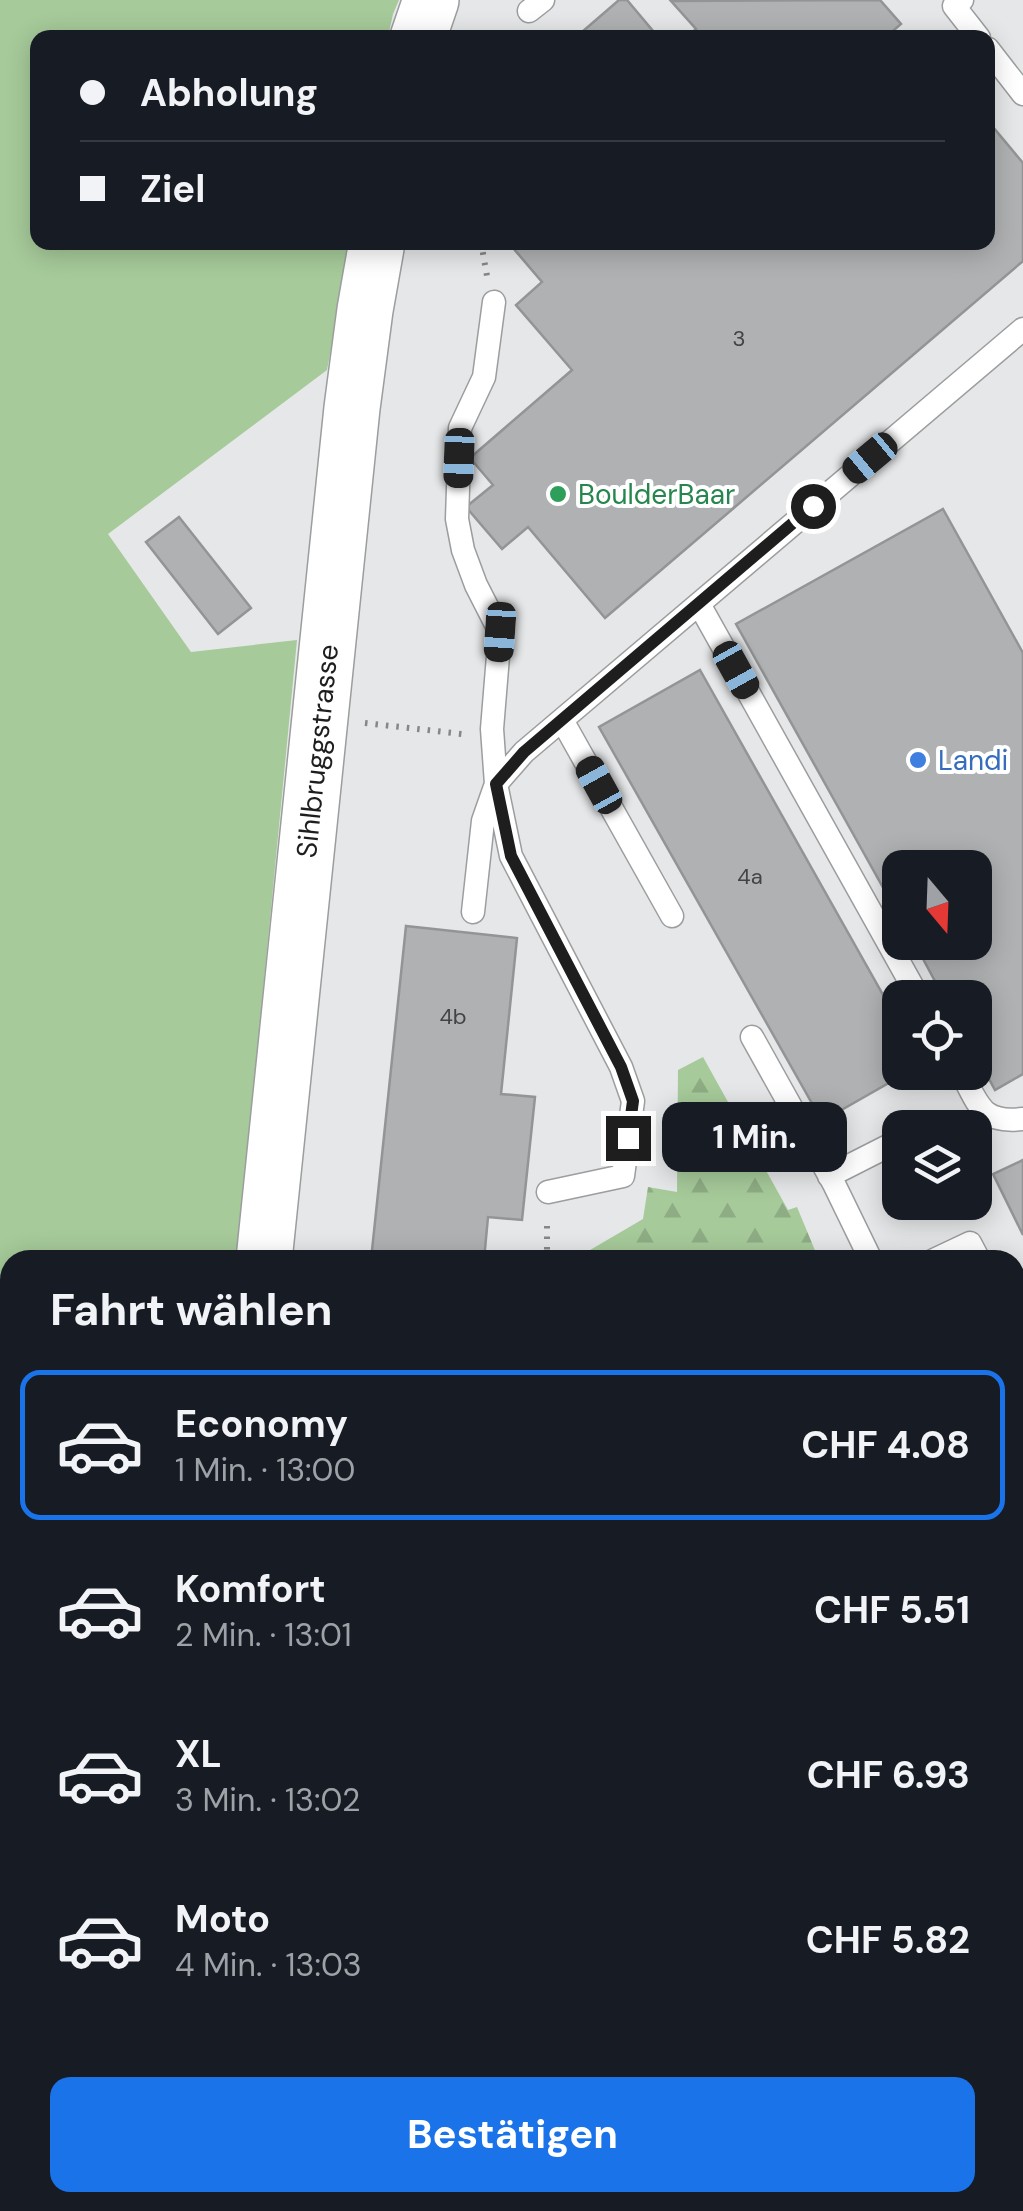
<!DOCTYPE html>
<html lang="de">
<meta charset="utf-8">
<style>
:root{--surface:#171b24;--page:#20242c;--text:#f1f3f6;--muted:#9ea1a6;--line:#363941;--accent:#1a73e8}
body{margin:0;font-family:"DM Sans",sans-serif;background:var(--page);color:var(--text);height:100vh;display:flex;flex-direction:column;font-size:38px;white-space:nowrap}
*{box-sizing:border-box;margin:0}
p{font-size:32px;color:var(--muted)}
.icon{flex:none;width:55px;height:55px;fill:none;stroke:currentColor;stroke-width:2;stroke-linecap:round;stroke-linejoin:round}
.map{position:relative;flex:1;overflow:hidden}
.details{position:absolute;left:0px;top:1250px;width:1025px;height:962px;display:flex;flex-direction:column;background:var(--surface);border-radius:30px 30px 0 0;box-shadow:0 5px 25px #0003}
.details>*{flex:none}
.banner{position:absolute;left:30px;top:30px;width:965px;height:220px;border-radius:20px;box-shadow:0 5px 25px #0003;display:grid;align-content:center;height:220px;padding:0 50px;background:var(--surface)}
.needle{width:65px;rotate:161deg}
.buttons{position:absolute;left:882px;top:850px;display:grid;gap:20px}
.buttons a{display:grid;place-items:center;width:110px;height:110px;border-radius:20px;background:var(--surface);box-shadow:0 5px 25px #0003;font-size:50px}
.end{position:absolute;width:45px;height:45px;margin:-22px;border:12px solid #1e1e1f;background:#fff;box-shadow:0 0 0 5px #fff}
.from{border-radius:50%}
.bubble{position:absolute;height:70px;border-radius:20px;background:var(--surface);box-shadow:0 5px 25px #0003;font-size:32px;font-weight:700;line-height:70px;text-align:center}
.car{position:absolute;width:30px;height:60px;margin:-30px -15px;border-radius:12px;box-shadow:0 0 8px 2px #0007;background:linear-gradient(#222 24%,#8ab4d8 0 40%,#222 0 76%,#8ab4d8 0 86%,#222 0)}
.banner b{display:flex;align-items:center;gap:35px;height:95px;font-size:38px}
.banner b+b{border-top:2px solid var(--line)}
.banner i{width:25px;height:25px;background:var(--text)}
ul{padding:0;list-style:none}
li{display:flex;align-items:center;gap:30px;height:150px;margin:0 20px 15px;padding:0 30px;border:5px solid transparent;border-radius:20px}
li div{flex:1}
li b{display:block;font-size:38px}
li em{font-style:normal;font-weight:700}
li.current{border-color:var(--accent)}
li>.icon{width:90px;height:90px;stroke-width:1.5}
h2{padding:0 50px;font-size:45px;line-height:120px}
.primary-button{display:flex;gap:20px;margin-top:auto;padding:20px 50px}
.primary-button a{flex:1;height:115px;border-radius:20px;background:var(--accent);color:#fff;font-size:40px;font-weight:700;line-height:115px;text-align:center}
.map>svg:first-child{display:block}
.green{fill:#a6ca9a}
.forest{fill:url(#forest-firs)}
.building{fill:#b0b1b2;stroke:#939495;stroke-width:2.5}
.lines{fill:none;stroke-linecap:round;stroke-linejoin:round}
.lane-casing{stroke:#9c9d9e;stroke-width:25}
.primary-casing{stroke:#9c9d9e;stroke-width:58}
.path{stroke:#878788;stroke-width:6;stroke-dasharray:2.5 8;stroke-linecap:butt}
.lane{stroke:#fff;stroke-width:22}
.primary{stroke:#fff;stroke-width:55}
.route{stroke:#1e1e1f;stroke-width:12}
.leisure-dot{fill:#2e9e5b;stroke:#fff;stroke-width:4}
.shop-dot{fill:#3f7fe0;stroke:#fff;stroke-width:4}
.labels{text-anchor:middle;stroke-width:8;stroke-linejoin:round;paint-order:stroke}
.number-label{font-size:22px;fill:#424344}
.leisure-label{font-size:28px;fill:#27864d;stroke:#fff;text-anchor:start}
.street-label{font-size:28px;fill:#1e1e1f;stroke:#fff}
.shop-label{font-size:28px;fill:#366cbe;stroke:#fff;text-anchor:start}
</style>
<div class="map">
<svg width="1023" height="2211" viewBox="0 0 1023 2211">
<defs>
<pattern id="forest-firs" width="22" height="20" patternUnits="userSpaceOnUse" patternTransform="scale(2.5)"><rect width="22" height="20" fill="#a6ca9a"/><path d="M5 1l3.5 6h-7zM16 11l3.5 6h-7z" fill="#8ead84"/></pattern>
</defs>
<rect width="100%" height="100%" fill="#e6e7e8"/>
<!-- green -->
<path class="green" d="M0,0H399L393,14L388,37L38,38V242L351,243L327,370L108,534L191,652L297,640L237,1260H10V1290L0,1289Z
M191,2202H482L484,2211H190Z
M490,2203H764L744,2211H492Z"/>
<!-- forest -->
<path class="forest" d="M703,1057L788,1210L797,1207L819,1260H573L643,1219L648,1187L677,1192L678,1070Z
M0,1289L10,1290V2202L123,2203L122,2211H0Z
M1021,1605L1023,1609V1848L1015,1852V1608Z"/>
<!-- building -->
<path class="building" d="M619,0H627L659,38H575Z
M880,0L901,24L885,38H686L696,29L671,1Z
M988,121L1023,163V261L605,618L528,527L502,549L466,507L493,485L470,458L572,370L516,305L542,282L508,242H988Z
M943,509L1023,653V1074L995,1090L975,1053V998H944L914,942H975V868H900V918L736,624Z
M179,517L251,608L218,634L146,542Z
M700,670L900,1025V1072H908L822,1121L599,727Z
M406,926L517,938L501,1094L535,1097L522,1220L488,1217L484,1260H371Z
M1023,1160V1235L993,1174Z
M1023,1488V1539L1015,1523V1492Z
M1023,2024V2211H744L764,2202H1015V2028Z"/>
<g class="lines">
<!-- lane casing -->
<g class="lane-casing">
<path id="lane" d="M962,0L954,6L979,38
M529,11L543,0
M988,49L1023,94
M494,302L484,377L460,428L457,519L463,550L476,585L500,632L492,729L496,784L511,856L621,1067L633,1101L623,1176L548,1192
M699,604L919,998
M562,720L672,916
M473,912L483,821L496,784L524,752L1023,329
M752,1037L834,1184L871,1260
M961,1072C979,1105 981,1124 1023,1119
M829,1176L900,1140
M934,1260L970,1243L979,1260
M1015,1332L1023,1348
M1015,1410L1023,1406"/>
</g>
<!-- primary casing -->
<g class="primary-casing">
<path id="primary" d="M418,38L431,0
M264,1260L352,408L365,310L377,242
M163,2211L164,2202"/>
</g>
<!-- path -->
<path class="path" d="M481,242L487,276
M365,723L462,734
M547,1260V1218
M1015,1868L1023,1864
M461,2202L464,2211"/>
<!-- lane -->
<use href="#lane" class="lane"/>
<!-- primary -->
<use href="#primary" class="primary"/>
</g>
<g class="lines">
<!-- route -->
<path class="route" d="M628,1138L633,1101L621,1067L511,856L496,784L524,752L813,506"/>
</g>
<!-- markers -->
<circle class="leisure-dot" cx="558" cy="494" r="10"/>
<circle class="shop-dot" cx="918" cy="760" r="10"/>
<g class="labels">
<!-- number labels -->
<g class="number-label">
<text x="739" y="346">3</text>
<text x="750" y="884">4a</text>
<text x="453" y="1024">4b</text>
</g>
<!-- leisure labels -->
<g class="leisure-label">
<text x="578" y="504">BoulderBaar</text>
</g>
<!-- street labels -->
<g class="street-label">
<text transform="translate(317 751) rotate(-84)" y="10">Sihlbruggstrasse</text>
</g>
<!-- shop labels -->
<g class="shop-label">
<text x="938" y="770">Landi</text>
</g>
</g>
</svg>
<div class="buttons">
<a><svg class="needle" viewBox="-14 -14 28 28"><path d="M0-13l5 13h-10z" fill="#e53935"/><path d="M0 13l5-13h-10z" fill="#9ea1a6"/></svg></a>
<a><svg class="icon" aria-label="locate" viewBox="0 0 24 24"><circle cx="12" cy="12" r="6"/><path d="M12 2v4M12 18v4M2 12h4M18 12h4"/></svg></a>
<a><svg class="icon" aria-label="layers" viewBox="0 0 24 24"><path d="M12 4l9 5-9 5-9-5zM3 14l9 5 9-5"/></svg></a>
</div>
<i class="end from" style="left:813px;top:506px"></i>
<i class="end" style="left:628px;top:1138px"></i>
<div class="bubble" style="left:662px;top:1102px;width:185px">1 Min.</div>
<i class="car" style="left:459px;top:458px;rotate:182deg"></i>
<i class="car" style="left:870px;top:458px;rotate:230deg"></i>
<i class="car" style="left:500px;top:632px;rotate:184deg"></i>
<i class="car" style="left:736px;top:670px;rotate:151deg"></i>
<i class="car" style="left:599px;top:785px;rotate:331deg"></i>
<div class="banner">
<b><i class="from"></i>Abholung</b>
<b><i></i>Ziel</b>
</div>
<section class="details">
<h2>Fahrt wählen</h2>
<ul>
<li class="current"><svg class="icon" aria-label="car" viewBox="0 0 24 24"><path d="M5 17H2v-5l4-1 3-4h7l3 4 3 1v5h-3M9 17h6M6 11h13"/><circle cx="7" cy="17" r="2"/><circle cx="17" cy="17" r="2"/></svg><div><b>Economy</b><p>1 Min. · 13:00</p></div><em>CHF 4.08</em></li>
<li><svg class="icon" aria-label="car" viewBox="0 0 24 24"><path d="M5 17H2v-5l4-1 3-4h7l3 4 3 1v5h-3M9 17h6M6 11h13"/><circle cx="7" cy="17" r="2"/><circle cx="17" cy="17" r="2"/></svg><div><b>Komfort</b><p>2 Min. · 13:01</p></div><em>CHF 5.51</em></li>
<li><svg class="icon" aria-label="car" viewBox="0 0 24 24"><path d="M5 17H2v-5l4-1 3-4h7l3 4 3 1v5h-3M9 17h6M6 11h13"/><circle cx="7" cy="17" r="2"/><circle cx="17" cy="17" r="2"/></svg><div><b>XL</b><p>3 Min. · 13:02</p></div><em>CHF 6.93</em></li>
<li><svg class="icon" aria-label="car" viewBox="0 0 24 24"><path d="M5 17H2v-5l4-1 3-4h7l3 4 3 1v5h-3M9 17h6M6 11h13"/><circle cx="7" cy="17" r="2"/><circle cx="17" cy="17" r="2"/></svg><div><b>Moto</b><p>4 Min. · 13:03</p></div><em>CHF 5.82</em></li>
</ul>
<div class="primary-button"><a>Bestätigen</a></div>
</section>
</div>
